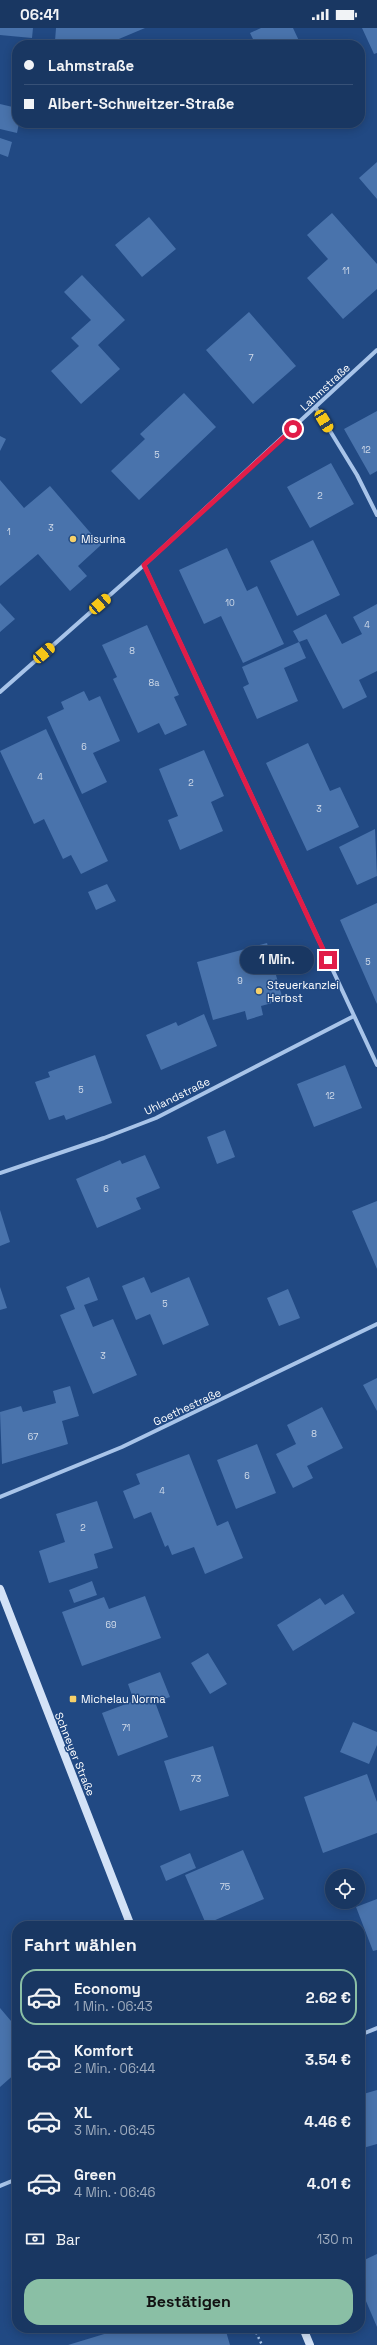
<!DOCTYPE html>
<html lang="de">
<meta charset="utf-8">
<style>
:root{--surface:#193762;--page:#223f68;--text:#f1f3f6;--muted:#9facbe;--line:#375177;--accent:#8abfa5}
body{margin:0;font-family:"Space Grotesk",sans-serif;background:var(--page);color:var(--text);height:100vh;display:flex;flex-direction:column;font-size:15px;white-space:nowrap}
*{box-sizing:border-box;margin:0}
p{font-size:13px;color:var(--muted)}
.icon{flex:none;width:22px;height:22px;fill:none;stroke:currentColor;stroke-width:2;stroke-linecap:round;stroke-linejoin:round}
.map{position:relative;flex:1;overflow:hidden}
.drawer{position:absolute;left:12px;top:1893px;width:353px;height:412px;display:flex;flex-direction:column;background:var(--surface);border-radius:16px;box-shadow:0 2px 10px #0003,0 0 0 1px var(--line)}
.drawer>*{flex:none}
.hud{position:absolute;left:12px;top:12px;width:353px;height:88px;border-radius:16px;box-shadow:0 2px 10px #0003,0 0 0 1px var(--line);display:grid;align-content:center;height:88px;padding:0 12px;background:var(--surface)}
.tools{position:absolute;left:325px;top:1841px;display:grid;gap:8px}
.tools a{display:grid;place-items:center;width:40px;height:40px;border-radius:50%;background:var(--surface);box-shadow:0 2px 10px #0003,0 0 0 1px var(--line);font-size:20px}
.end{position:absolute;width:18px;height:18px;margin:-9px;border:5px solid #e11d48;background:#fff;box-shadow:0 0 0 2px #fff}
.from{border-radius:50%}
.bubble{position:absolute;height:28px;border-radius:14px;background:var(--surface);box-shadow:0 2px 10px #0003,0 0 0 1px var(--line);font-size:13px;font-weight:700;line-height:28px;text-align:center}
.car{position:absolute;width:12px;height:24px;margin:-12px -6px;border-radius:5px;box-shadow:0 0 3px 1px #0007;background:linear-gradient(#f5c518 24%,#345 0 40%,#f5c518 0 76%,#345 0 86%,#f5c518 0)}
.hud b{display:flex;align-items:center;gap:14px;height:38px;font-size:15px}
.hud b+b{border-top:1px solid var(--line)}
.hud i{width:10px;height:10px;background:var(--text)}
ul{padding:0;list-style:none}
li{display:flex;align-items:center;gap:12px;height:56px;margin:0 8px 6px;padding:0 4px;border:2px solid transparent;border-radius:16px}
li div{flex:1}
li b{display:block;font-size:15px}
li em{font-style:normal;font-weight:700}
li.current{border-color:var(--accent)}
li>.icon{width:36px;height:36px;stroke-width:1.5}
h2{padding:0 12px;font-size:18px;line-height:48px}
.pay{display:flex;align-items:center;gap:10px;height:44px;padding:0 12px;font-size:15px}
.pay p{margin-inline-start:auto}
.action{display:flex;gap:8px;margin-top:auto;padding:8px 12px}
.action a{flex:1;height:46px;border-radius:16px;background:var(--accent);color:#111;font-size:16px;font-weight:700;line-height:46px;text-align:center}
.status{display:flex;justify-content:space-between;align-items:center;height:28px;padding:0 20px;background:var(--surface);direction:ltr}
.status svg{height:11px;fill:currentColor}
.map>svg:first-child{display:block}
.building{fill:#4973ac}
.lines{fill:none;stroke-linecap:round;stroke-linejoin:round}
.path{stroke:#a8c4e9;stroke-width:2.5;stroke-dasharray:2 3;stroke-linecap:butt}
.street{stroke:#a8c4e9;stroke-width:4}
.secondary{stroke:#d3e2f7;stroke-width:8}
.route{stroke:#e11d48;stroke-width:5}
.poi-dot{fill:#f6d069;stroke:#214983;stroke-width:1.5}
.labels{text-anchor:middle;stroke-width:3;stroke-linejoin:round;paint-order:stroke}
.number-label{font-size:9px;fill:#d2dcea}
.street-label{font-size:11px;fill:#fff;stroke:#214983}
.poi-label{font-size:11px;fill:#fff;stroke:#214983;text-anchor:start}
</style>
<div class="status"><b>06:41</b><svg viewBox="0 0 49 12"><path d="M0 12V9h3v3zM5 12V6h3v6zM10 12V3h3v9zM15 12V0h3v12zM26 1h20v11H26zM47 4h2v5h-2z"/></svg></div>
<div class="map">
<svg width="377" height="2317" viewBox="0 0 377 2317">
<rect width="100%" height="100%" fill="#214983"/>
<!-- building -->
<path class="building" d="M0,0H33L32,10L0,7Z
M56,0H145L107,16L55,13Z
M261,0H293L301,17H256L250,5Z
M362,0H377V25L374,26Z
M0,76L17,80V95H19L17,105L0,101Z
M0,110L12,114L8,129L0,126Z
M377,134V171L359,150Z
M332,185L377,236V261L343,291L307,250L328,231L307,207Z
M149,189L176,221L142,249L115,217Z
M82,247L125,292L98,317L120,341L81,376L51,343L79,318L71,310L91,292L64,264Z
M249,284L296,338L253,376L206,322Z
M184,365L216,399L139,472L111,443L145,411L140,406Z
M377,383V443L370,447L344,401Z
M0,408L6,411L0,423Z
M331,435L354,476L310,500L287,459Z
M0,452L24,480L50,458L101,517L78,538L87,548L70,563L38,526L0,558Z
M313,512L340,567L297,588L270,533Z
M227,520L247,563L257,558L284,616L243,635L221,588L204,596L179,542Z
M0,575L15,591L0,604Z
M377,576V643L359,652L367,669L343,681L307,611L299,614L306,630L284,640L298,673L257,691L243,659L249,656L242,639L299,614L293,603L326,586L342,616L362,606L353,589Z
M147,597L179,667L174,669L187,697L165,707L159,695L138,705L113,651L117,649L102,617Z
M84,663L89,673L100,668L120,713L93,725L107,754L82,766L47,689L64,681L61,674Z
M46,701L108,833L81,846L71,827L63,831L44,791L34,796L0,723Z
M308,715L330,763L340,759L359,799L307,823L266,735Z
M204,722L224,768L211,774L223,803L180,822L168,792L178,788L159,741Z
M375,801L377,848L357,857L339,819Z
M107,856L116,873L96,882L88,864Z
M377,875V976L340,892Z
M267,915L283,972L261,978L263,987L247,992L245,983L213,992L197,934Z
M204,986L217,1018L161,1042L146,1007L176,994L178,998Z
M95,1027L112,1075L66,1092L64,1087L49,1092L35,1054L50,1049L48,1044Z
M345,1037L362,1080L314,1099L297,1056Z
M225,1102L235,1129L217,1136L207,1109Z
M145,1127L160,1160L136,1170L141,1181L97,1200L76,1151L120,1132L122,1136Z
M377,1173V1241L352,1183Z
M0,1182L10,1214L0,1218Z
M89,1249L98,1272L84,1277L93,1299L113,1291L137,1347L93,1366L60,1287L75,1281L66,1259Z
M144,1249L151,1265L189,1249L209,1297L163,1317L150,1286L136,1292L122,1258Z
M0,1259L7,1280L0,1282Z
M288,1261L300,1290L279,1298L267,1270Z
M377,1350V1383L363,1357Z
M70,1358L79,1388L62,1393L68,1416L2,1436L0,1384L21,1378L23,1384L56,1375L53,1363Z
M322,1379L343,1420L307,1438L313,1450L293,1460L276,1426L296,1416L287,1397Z
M257,1416L276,1465L236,1481L217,1432Z
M189,1426L217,1498L228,1493L243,1530L205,1546L194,1519L172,1527L168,1517L165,1519L151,1484L134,1491L123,1463L140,1456L136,1446Z
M97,1473L113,1520L94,1526L98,1540L49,1555L39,1523L65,1514L56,1486Z
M92,1553L97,1567L74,1575L69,1562Z
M343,1566L355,1585L293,1623L277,1597L320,1570L325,1577Z
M145,1568L161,1610L82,1638L62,1584L104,1569L109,1581Z
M208,1625L227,1656L210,1666L191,1635Z
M160,1644L170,1669L155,1674L168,1709L118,1728L102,1685L134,1673L128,1656Z
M353,1694L377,1704V1717L369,1736L340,1724Z
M213,1718L229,1768L180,1783L164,1733Z
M367,1746L377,1774V1805L323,1825L304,1769Z
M243,1822L264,1871L206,1896L185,1847Z
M190,1825L196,1840L166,1853L160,1838Z
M377,1871V1922L373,1923L356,1879Z
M0,1980L17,2000V2044L0,2059Z
M377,2062V2116L363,2120L360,2110V2067Z
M377,2226V2299L360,2259V2234Z
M124,2300H225L230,2317H68Z"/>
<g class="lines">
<!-- path -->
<path class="path" d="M254,2300L262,2317"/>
<!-- street -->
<path class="street" d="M316,380L357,447L377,487
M144,537L377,1037
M0,664L144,537L377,322
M0,1145L104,1110L156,1090L354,988
M0,1469L122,1419L377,1296
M360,2007L377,2000
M0,2158L17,2151"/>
<!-- secondary -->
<path class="secondary" d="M0,1561L131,1898
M303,2300L310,2317"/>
</g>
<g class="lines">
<!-- route -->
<path class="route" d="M293,401L144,537L328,932"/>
</g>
<!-- markers -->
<g class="poi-dot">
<circle cx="73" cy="511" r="4"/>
<circle cx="259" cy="963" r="4"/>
<rect x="69" y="1667" width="8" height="8" rx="2"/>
</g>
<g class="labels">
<!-- number labels -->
<g class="number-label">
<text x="346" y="246">11</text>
<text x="251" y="333">7</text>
<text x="366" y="425">12</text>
<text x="157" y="430">5</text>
<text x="320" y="471">2</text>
<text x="51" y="503">3</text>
<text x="9" y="507">1</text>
<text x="230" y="578">10</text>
<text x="367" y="600">4</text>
<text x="132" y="626">8</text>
<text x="154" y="658">8a</text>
<text x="84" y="722">6</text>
<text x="40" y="752">4</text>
<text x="191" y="758">2</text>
<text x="319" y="784">3</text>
<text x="368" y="937">5</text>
<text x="240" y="956">9</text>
<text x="81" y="1065">5</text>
<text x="330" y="1071">12</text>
<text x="106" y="1164">6</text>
<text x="165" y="1279">5</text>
<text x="103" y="1331">3</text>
<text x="314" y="1409">8</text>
<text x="33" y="1412">67</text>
<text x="247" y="1451">6</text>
<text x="162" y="1466">4</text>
<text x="83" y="1503">2</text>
<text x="111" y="1600">69</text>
<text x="126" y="1703">71</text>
<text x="196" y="1754">73</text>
<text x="225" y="1862">75</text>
</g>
<!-- street labels -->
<g class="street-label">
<text transform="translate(325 359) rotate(-43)" y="4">Lahmstraße</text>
<text transform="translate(177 1068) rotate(-26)" y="4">Uhlandstraße</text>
<text transform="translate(187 1379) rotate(-25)" y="4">Goethestraße</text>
<text transform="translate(75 1726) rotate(68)" y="4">Schneyer Straße</text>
</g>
<!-- poi labels -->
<g class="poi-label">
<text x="81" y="515">Misurina</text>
<text x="267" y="961">Steuerkanzlei<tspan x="267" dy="13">Herbst</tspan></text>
<text x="81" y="1675">Michelau Norma</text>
</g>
</g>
</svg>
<div class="tools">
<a><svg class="icon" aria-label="locate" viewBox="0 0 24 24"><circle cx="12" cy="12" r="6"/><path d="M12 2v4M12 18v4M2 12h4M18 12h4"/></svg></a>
</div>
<i class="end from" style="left:293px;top:401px"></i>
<i class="end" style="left:328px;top:932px"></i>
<div class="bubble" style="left:240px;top:918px;width:74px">1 Min.</div>
<i class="car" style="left:324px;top:393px;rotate:149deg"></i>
<i class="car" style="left:100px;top:576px;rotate:49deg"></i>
<i class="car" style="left:44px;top:625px;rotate:49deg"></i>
<div class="hud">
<b><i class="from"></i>Lahmstraße</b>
<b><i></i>Albert-Schweitzer-Straße</b>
</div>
<section class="drawer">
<h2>Fahrt wählen</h2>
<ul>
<li class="current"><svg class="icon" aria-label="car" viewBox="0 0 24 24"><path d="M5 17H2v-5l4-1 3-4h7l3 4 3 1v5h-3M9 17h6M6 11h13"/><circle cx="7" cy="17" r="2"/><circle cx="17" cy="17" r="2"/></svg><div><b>Economy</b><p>1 Min. · 06:43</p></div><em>2.62 €</em></li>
<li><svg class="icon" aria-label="car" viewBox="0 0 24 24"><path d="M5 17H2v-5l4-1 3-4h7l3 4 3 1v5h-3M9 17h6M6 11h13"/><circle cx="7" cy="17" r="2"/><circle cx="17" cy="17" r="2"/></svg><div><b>Komfort</b><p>2 Min. · 06:44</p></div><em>3.54 €</em></li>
<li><svg class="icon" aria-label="car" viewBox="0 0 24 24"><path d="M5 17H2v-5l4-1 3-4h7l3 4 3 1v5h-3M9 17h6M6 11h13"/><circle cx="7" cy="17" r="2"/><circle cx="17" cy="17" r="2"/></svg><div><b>XL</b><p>3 Min. · 06:45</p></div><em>4.46 €</em></li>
<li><svg class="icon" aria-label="car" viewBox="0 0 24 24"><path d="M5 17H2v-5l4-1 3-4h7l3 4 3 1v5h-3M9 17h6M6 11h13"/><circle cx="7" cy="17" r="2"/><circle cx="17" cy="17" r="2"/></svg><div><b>Green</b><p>4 Min. · 06:46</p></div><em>4.01 €</em></li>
</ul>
<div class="pay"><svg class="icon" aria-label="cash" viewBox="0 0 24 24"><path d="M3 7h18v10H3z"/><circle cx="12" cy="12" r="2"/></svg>Bar<p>130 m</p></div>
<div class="action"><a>Bestätigen</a></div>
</section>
</div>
